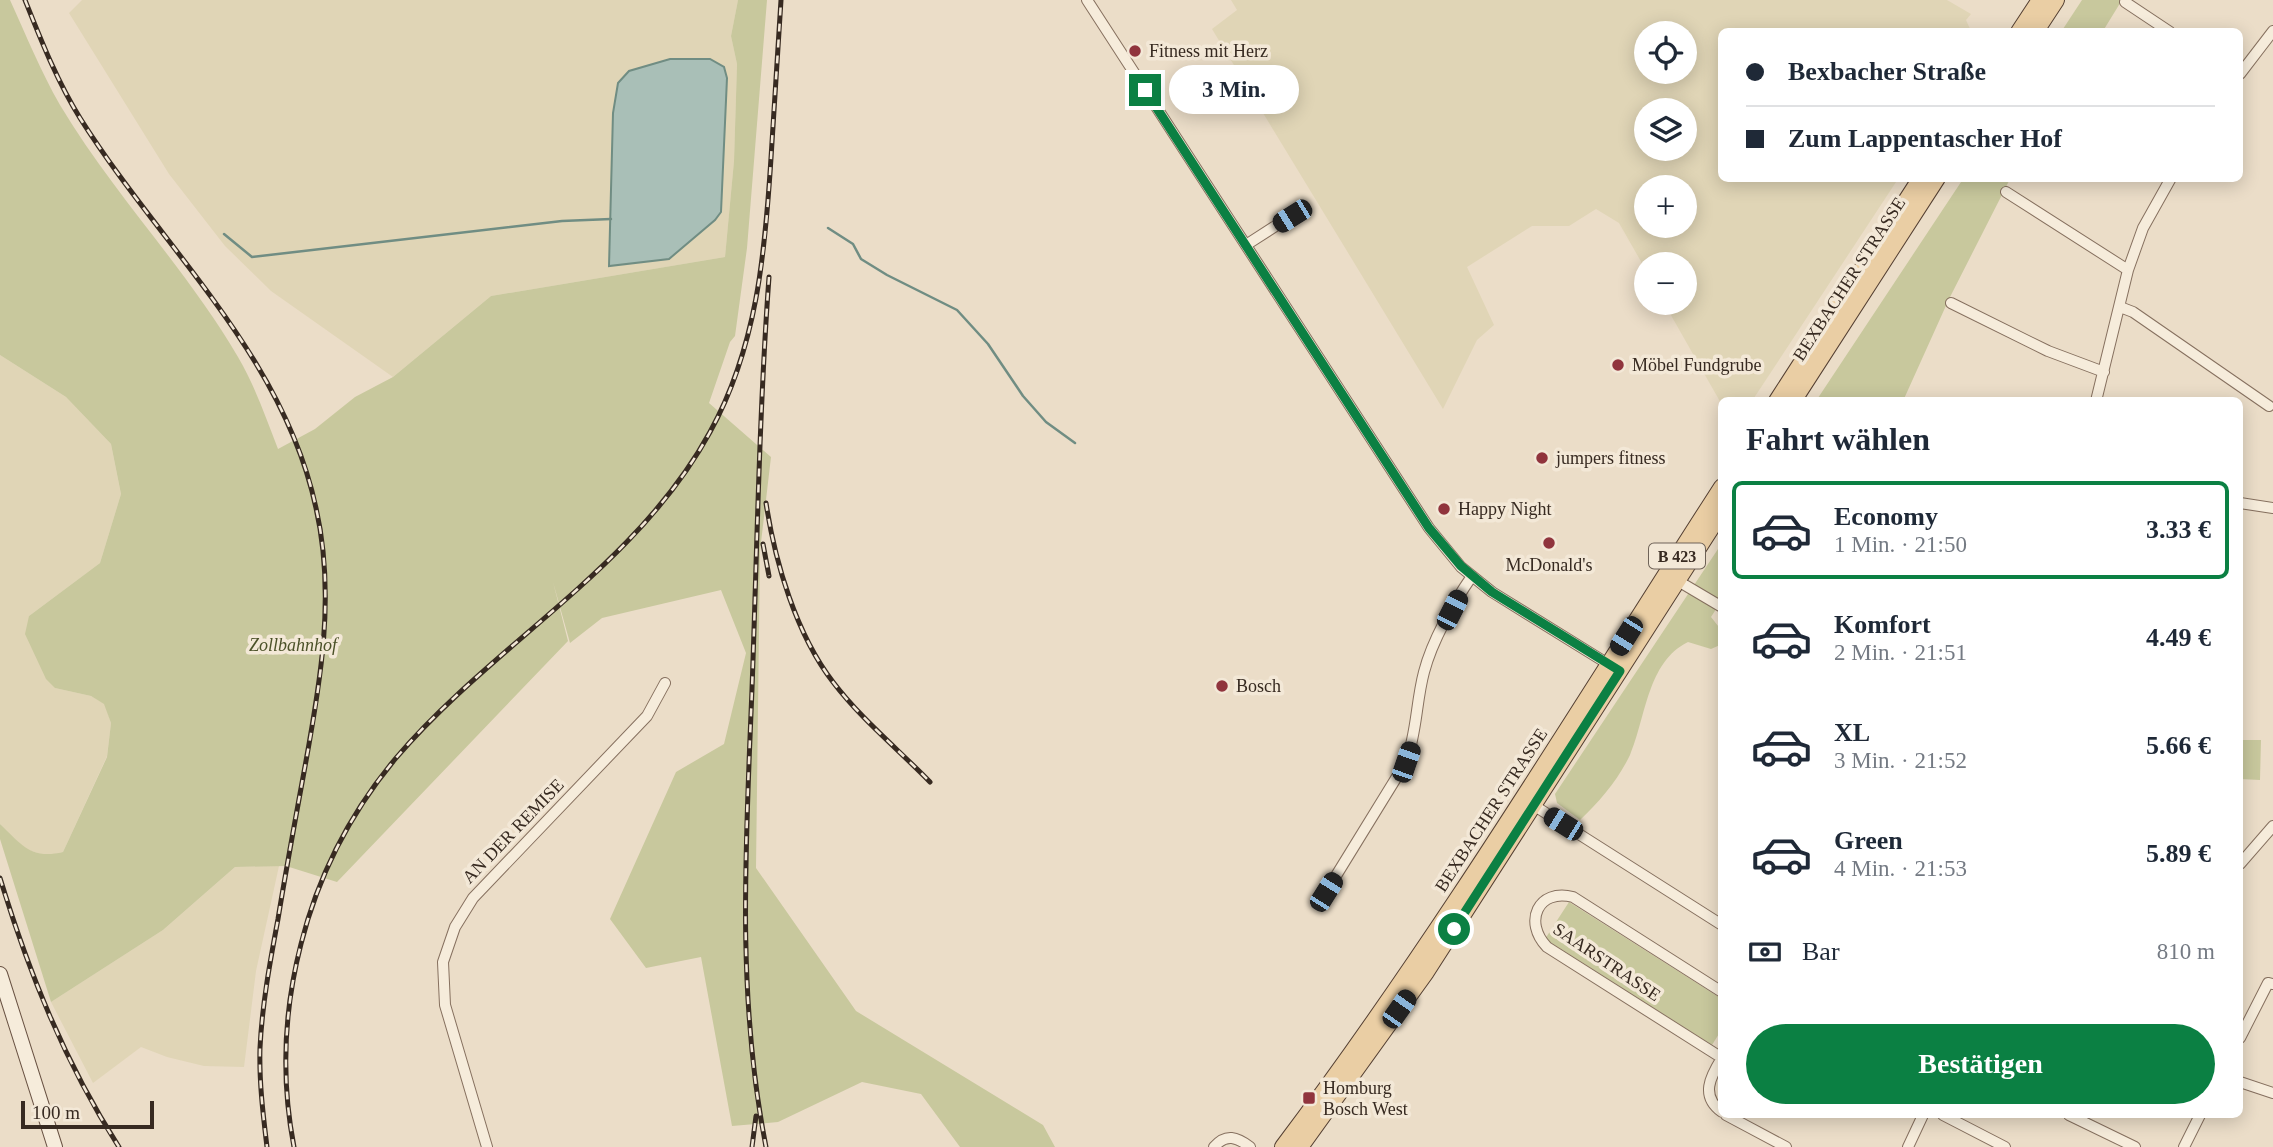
<!DOCTYPE html>
<html lang="de">
<meta charset="utf-8">
<style>
:root{--surface:#fff;--page:#f2f2f3;--text:#1f2937;--muted:#747a83;--line:#e0e1e3;--accent:#0b8043}
body{margin:0;font-family:Georgia,serif;background:var(--page);color:var(--text);height:100vh;display:flex;flex-direction:column;font-size:26px;white-space:nowrap}
*{box-sizing:border-box;margin:0}
p{font-size:23px;color:var(--muted)}
.icon{flex:none;width:38px;height:38px;fill:none;stroke:currentColor;stroke-width:2;stroke-linecap:round;stroke-linejoin:round}
.map{position:relative;flex:1;overflow:hidden}
.side{position:absolute;left:1718px;top:397px;width:525px;height:721px;display:flex;flex-direction:column;background:var(--surface);border-radius:10px;box-shadow:0 4px 18px #0003}
.side>*{flex:none}
.top-card{position:absolute;left:1718px;top:28px;width:525px;height:154px;border-radius:10px;box-shadow:0 4px 18px #0003;display:grid;align-content:center;height:154px;padding:0 28px;background:var(--surface)}
.fabs{position:absolute;left:1634px;top:21px;display:grid;gap:14px}
.fabs a{display:grid;place-items:center;width:63px;height:63px;border-radius:50%;background:var(--surface);box-shadow:0 4px 18px #0003;font-size:35px}
.scale{position:absolute;left:21px;bottom:18px;width:133px;box-sizing:border-box;padding-left:7px;border:4px solid #372a21;border-top:0;font-size:19px;line-height:24px;white-space:nowrap;color:#372a21;-webkit-text-stroke:5px #f3e8d7;paint-order:stroke}
.end{position:absolute;width:32px;height:32px;margin:-16px;border:9px solid #0b8043;background:#fff;box-shadow:0 0 0 4px #fff}
.from{border-radius:50%}
.bubble{position:absolute;height:49px;border-radius:24px;background:var(--surface);box-shadow:0 4px 18px #0003;font-size:23px;font-weight:600;line-height:49px;text-align:center}
.car{position:absolute;width:21px;height:42px;margin:-21px -10px;border-radius:9px;box-shadow:0 0 5px 2px #0007;background:linear-gradient(#222 24%,#8ab4d8 0 40%,#222 0 76%,#8ab4d8 0 86%,#222 0)}
.top-card b{display:flex;align-items:center;gap:24px;height:66px;font-size:26px}
.top-card b+b{border-top:2px solid var(--line)}
.top-card i{width:18px;height:18px;background:var(--text)}
ul{padding:0;list-style:none}
li{display:flex;align-items:center;gap:21px;height:98px;margin:0 14px 10px;padding:0 14px;border:4px solid transparent;border-radius:10px}
li div{flex:1}
li b{display:block;font-size:26px}
li em{font-style:normal;font-weight:600}
li.active{border-color:var(--accent)}
li>.icon{width:63px;height:63px;stroke-width:1.5}
h2{padding:0 28px;font-size:32px;line-height:84px}
.pay{display:flex;align-items:center;gap:18px;height:77px;padding:0 28px;font-size:26px}
.pay p{margin-inline-start:auto}
.button{display:flex;gap:14px;margin-top:auto;padding:14px 28px}
.button a{flex:1;height:80px;border-radius:42px;background:var(--accent);color:#fff;font-size:28px;font-weight:600;line-height:80px;text-align:center}
.map>svg:first-child{display:block}
.farmland{fill:#e0d5b6;fill-rule:evenodd}
.green{fill:#c8c89d}
.water{fill:#a9bfb7;stroke:#708d83;stroke-width:2}
.lines{fill:none;stroke-linecap:round;stroke-linejoin:round}
.stream{stroke:#708d83;stroke-width:2.5}
.minor-casing{stroke:#86705f;stroke-width:12}
.secondary-casing{stroke:#685142;stroke-width:16}
.primary-casing{stroke:#543f32;stroke-width:18}
.minor{stroke:#f6ecdb;stroke-width:10}
.secondary{stroke:#f6ecdb;stroke-width:14}
.primary{stroke:#eacea4;stroke-width:16}
.rail-casing{stroke:#372a21;stroke-width:5}
.rail{stroke:#f3e8d7;stroke-width:2.5;stroke-dasharray:8;stroke-linecap:butt}
.route{stroke:#0b8043;stroke-width:9}
.poi-dot{fill:#90343d;stroke:#f3e8d7;stroke-width:2.5}
.labels{text-anchor:middle;stroke-width:7;stroke-linejoin:round;paint-order:stroke}
.shield{fill:#f3e8d7;stroke:#6f6358;stroke-width:2}
.shield-label{font-size:16px;font-weight:bold;fill:#372a21}
.poi-label{font-size:18px;fill:#372a21;stroke:#f3e8d7;text-anchor:start}
.street-label{font-size:18px;fill:#372a21;stroke:#f3e8d7}
.park-label{font-size:18px;font-style:italic;fill:#4c5229;stroke:#f3e8d7}
</style>
<div class="map">
<svg width="2273" height="1147" viewBox="0 0 2273 1147">
<rect width="100%" height="100%" fill="#ebddc8"/>
<!-- farmland -->
<path class="farmland" d="M82,0H738L731,36L737,64L734,161L725,257L491,296L393,377L271,291L225,246L169,174L69,13Z
M1231,0H1947L1971,14L1966,20L1971,31L1722,32V178L1898,179L1752,401H1722V405L1664,303H1685V264H1647V272L1619,223L1596,209L1569,226H1532L1467,267L1494,325L1477,340L1443,409L1212,29L1237,10ZM1647,33H1685V72H1647ZM1647,110H1685V149H1647ZM1647,187H1685V226H1647Z
M0,355L66,397L111,444L121,494L100,563L29,616L55,688L91,696L105,704L111,723L107,756L63,852L47,856L25,849L0,824Z
M279,866L256,971L244,1067L204,1066L167,1057L141,1047L93,1083L51,1002L163,930L235,867Z"/>
<!-- green -->
<path class="green" d="M0,0H10C26,35 41,72 60,105C113,194 186,268 238,357C255,386 266,418 278,449L315,429L355,397L393,377L491,296L725,257L734,161L737,64L731,36L738,0H767L747,248L735,336L730,342L709,403L771,457L760,551L756,868L856,1011L1043,1125L1055,1147H960L921,1094L862,1082L778,1122L732,1126L701,957L646,968L610,919L676,772L724,744L746,653L721,590L602,618L570,643L553,582L568,641L337,882L286,866L235,867L163,930L51,1002L0,839V824C21,844 31,860 63,852L107,757L111,723L104,704L91,696L55,688L46,679L25,634L29,616L100,563L121,494L111,444L66,397L0,355Z
M2082,0H2122L2103,31L2061,32Z
M1963,179H2010L1949,299L1903,401H1816Z
M1722,543V600L1711,617L1722,631L1720,645L1711,649L1688,642C1647,662 1646,718 1630,755C1618,780 1600,801 1580,820L1557,803L1555,794Z
M2240,740H2261L2260,780L2240,779Z
M1569,902L1722,999V1029L1712,1045L1545,939Z"/>
<!-- water -->
<path class="water" d="M670,59H710L724,67L727,78L721,212L715,220L669,259L609,266L613,113L618,83L629,71Z"/>
<g class="lines">
<!-- stream -->
<path class="stream" d="M828,228L853,244L861,259L887,275L957,310L988,344L1023,396L1046,422L1075,443
M224,234L252,257L562,221L611,219"/>
<!-- minor casing -->
<g class="minor-casing">
<path id="minor" d="M1087,0L1429,528L1461,567L1492,592L1613,667
M2125,2L2170,32
M2240,74L2273,31
M2006,192L2128,270
M1246,245L1291,216
M1951,303L2048,351L2104,372
M2120,307L2133,312L2269,406
M2096,401L2128,270L2143,228L2171,178
M2240,503L2273,508
M1673,578L1722,607
M1530,803L1722,925
M2240,864L2273,826
M1326,892L1406,762C1417,732 1416,702 1424,672C1432,641 1454,602 1472,576
M2240,1038L2268,983L2273,984
M1722,1058L1547,947C1523,922 1538,888 1573,897L1722,992
M1722,1058C1710,1077 1700,1096 1722,1112
M2240,1082L2273,1093
M1726,1115L1786,1147
M1943,1115L2005,1147
M2069,1115L2135,1147
M487,1147L445,1005L443,962L455,927L473,898L647,716L665,683
M1214,1147C1226,1133 1237,1137 1250,1147
M1908,1147L1923,1115
M2184,1147L2200,1115"/>
</g>
<!-- secondary casing -->
<g class="secondary-casing">
<path id="secondary" d="M0,974L55,1147"/>
</g>
<!-- primary casing -->
<g class="primary-casing">
<path id="primary" d="M2019,32L2040,0
M2035,32L2056,0
M1777,401L1921,178
M1793,401L1937,178
M1283,1147C1442,936 1579,709 1722,487
M1300,1147L1426,972L1722,511"/>
</g>
<!-- minor -->
<use href="#minor" class="minor"/>
<!-- secondary -->
<use href="#secondary" class="secondary"/>
<!-- primary -->
<use href="#primary" class="primary"/>
<!-- rail casing -->
<g class="rail-casing">
<path id="rail" d="M25,0C41,40 57,81 80,118C161,247 283,354 316,508C336,596 320,685 304,772C295,821 286,870 278,919C270,962 262,1005 260,1048C259,1081 263,1114 267,1147
M766,503C775,562 796,634 833,682C861,719 898,749 930,782
M763,544L769,576
M0,878C29,973 65,1063 119,1147
M294,1147C281,1080 284,1010 301,944C318,876 351,812 396,758C494,643 636,568 710,432C757,347 765,253 771,158C774,105 778,53 781,0
M752,1147L756,1116
M766,1147C736,995 746,842 752,689C757,552 759,414 769,277"/>
</g>
<!-- rail -->
<use href="#rail" class="rail"/>
</g>
<g class="lines">
<!-- route -->
<path class="route" d="M1145,90L1429,528L1461,566L1492,592L1620,671L1454,929"/>
</g>
<!-- markers -->
<g class="poi-dot">
<circle cx="1135" cy="51" r="7"/>
<circle cx="1618" cy="365" r="7"/>
<circle cx="1542" cy="458" r="7"/>
<circle cx="1444" cy="509" r="7"/>
<circle cx="1549" cy="543" r="7"/>
<circle cx="1222" cy="686" r="7"/>
<rect x="1302" y="1091" width="14" height="14" rx="3.5"/>
</g>
<g class="labels">
<!-- shield labels -->
<rect class="shield" x="1649" y="543.5" width="56" height="25" rx="5"/>
<g class="shield-label">
<text x="1677" y="562">B 423</text>
</g>
<!-- poi labels -->
<g class="poi-label">
<text x="1149" y="57">Fitness mit Herz</text>
<text x="1632" y="371">Möbel Fundgrube</text>
<text x="1556" y="464">jumpers fitness</text>
<text x="1458" y="515">Happy Night</text>
<text x="1549" y="571" text-anchor="middle">McDonald's</text>
<text x="1236" y="692">Bosch</text>
<text x="1323" y="1094">Homburg<tspan x="1323" dy="21">Bosch West</tspan></text>
</g>
<!-- street labels -->
<g class="street-label">
<text transform="translate(1849 279) rotate(-57)" y="6">BEXBACHER STRASSE</text>
<text transform="translate(1491 810) rotate(-57)" y="6">BEXBACHER STRASSE</text>
<text transform="translate(513 831) rotate(-46)" y="6">AN DER REMISE</text>
<text transform="translate(1607 962) rotate(34)" y="6">SAARSTRASSE</text>
</g>
<!-- park labels -->
<g class="park-label">
<text x="293" y="651">Zollbahnhof</text>
</g>
</g>
</svg>
<div class="fabs">
<a><svg class="icon" aria-label="locate" viewBox="0 0 24 24"><circle cx="12" cy="12" r="6"/><path d="M12 2v4M12 18v4M2 12h4M18 12h4"/></svg></a>
<a><svg class="icon" aria-label="layers" viewBox="0 0 24 24"><path d="M12 4l9 5-9 5-9-5zM3 14l9 5 9-5"/></svg></a>
<a>+</a>
<a>−</a>
</div>
<div class="scale">100 m</div>
<i class="end from" style="left:1454px;top:929px"></i>
<i class="end" style="left:1145px;top:90px"></i>
<div class="bubble" style="left:1169px;top:65px;width:130px">3 Min.</div>
<i class="car" style="left:1292px;top:216px;rotate:238deg"></i>
<i class="car" style="left:1452px;top:610px;rotate:27deg"></i>
<i class="car" style="left:1626px;top:636px;rotate:212deg"></i>
<i class="car" style="left:1406px;top:762px;rotate:19deg"></i>
<i class="car" style="left:1563px;top:824px;rotate:302deg"></i>
<i class="car" style="left:1326px;top:892px;rotate:32deg"></i>
<i class="car" style="left:1399px;top:1009px;rotate:35deg"></i>
<div class="top-card">
<b><i class="from"></i>Bexbacher Straße</b>
<b><i></i>Zum Lappentascher Hof</b>
</div>
<section class="side">
<h2>Fahrt wählen</h2>
<ul>
<li class="active"><svg class="icon" aria-label="car" viewBox="0 0 24 24"><path d="M5 17H2v-5l4-1 3-4h7l3 4 3 1v5h-3M9 17h6M6 11h13"/><circle cx="7" cy="17" r="2"/><circle cx="17" cy="17" r="2"/></svg><div><b>Economy</b><p>1 Min. · 21:50</p></div><em>3.33 €</em></li>
<li><svg class="icon" aria-label="car" viewBox="0 0 24 24"><path d="M5 17H2v-5l4-1 3-4h7l3 4 3 1v5h-3M9 17h6M6 11h13"/><circle cx="7" cy="17" r="2"/><circle cx="17" cy="17" r="2"/></svg><div><b>Komfort</b><p>2 Min. · 21:51</p></div><em>4.49 €</em></li>
<li><svg class="icon" aria-label="car" viewBox="0 0 24 24"><path d="M5 17H2v-5l4-1 3-4h7l3 4 3 1v5h-3M9 17h6M6 11h13"/><circle cx="7" cy="17" r="2"/><circle cx="17" cy="17" r="2"/></svg><div><b>XL</b><p>3 Min. · 21:52</p></div><em>5.66 €</em></li>
<li><svg class="icon" aria-label="car" viewBox="0 0 24 24"><path d="M5 17H2v-5l4-1 3-4h7l3 4 3 1v5h-3M9 17h6M6 11h13"/><circle cx="7" cy="17" r="2"/><circle cx="17" cy="17" r="2"/></svg><div><b>Green</b><p>4 Min. · 21:53</p></div><em>5.89 €</em></li>
</ul>
<div class="pay"><svg class="icon" aria-label="cash" viewBox="0 0 24 24"><path d="M3 7h18v10H3z"/><circle cx="12" cy="12" r="2"/></svg>Bar<p>810 m</p></div>
<div class="button"><a>Bestätigen</a></div>
</section>
</div>
